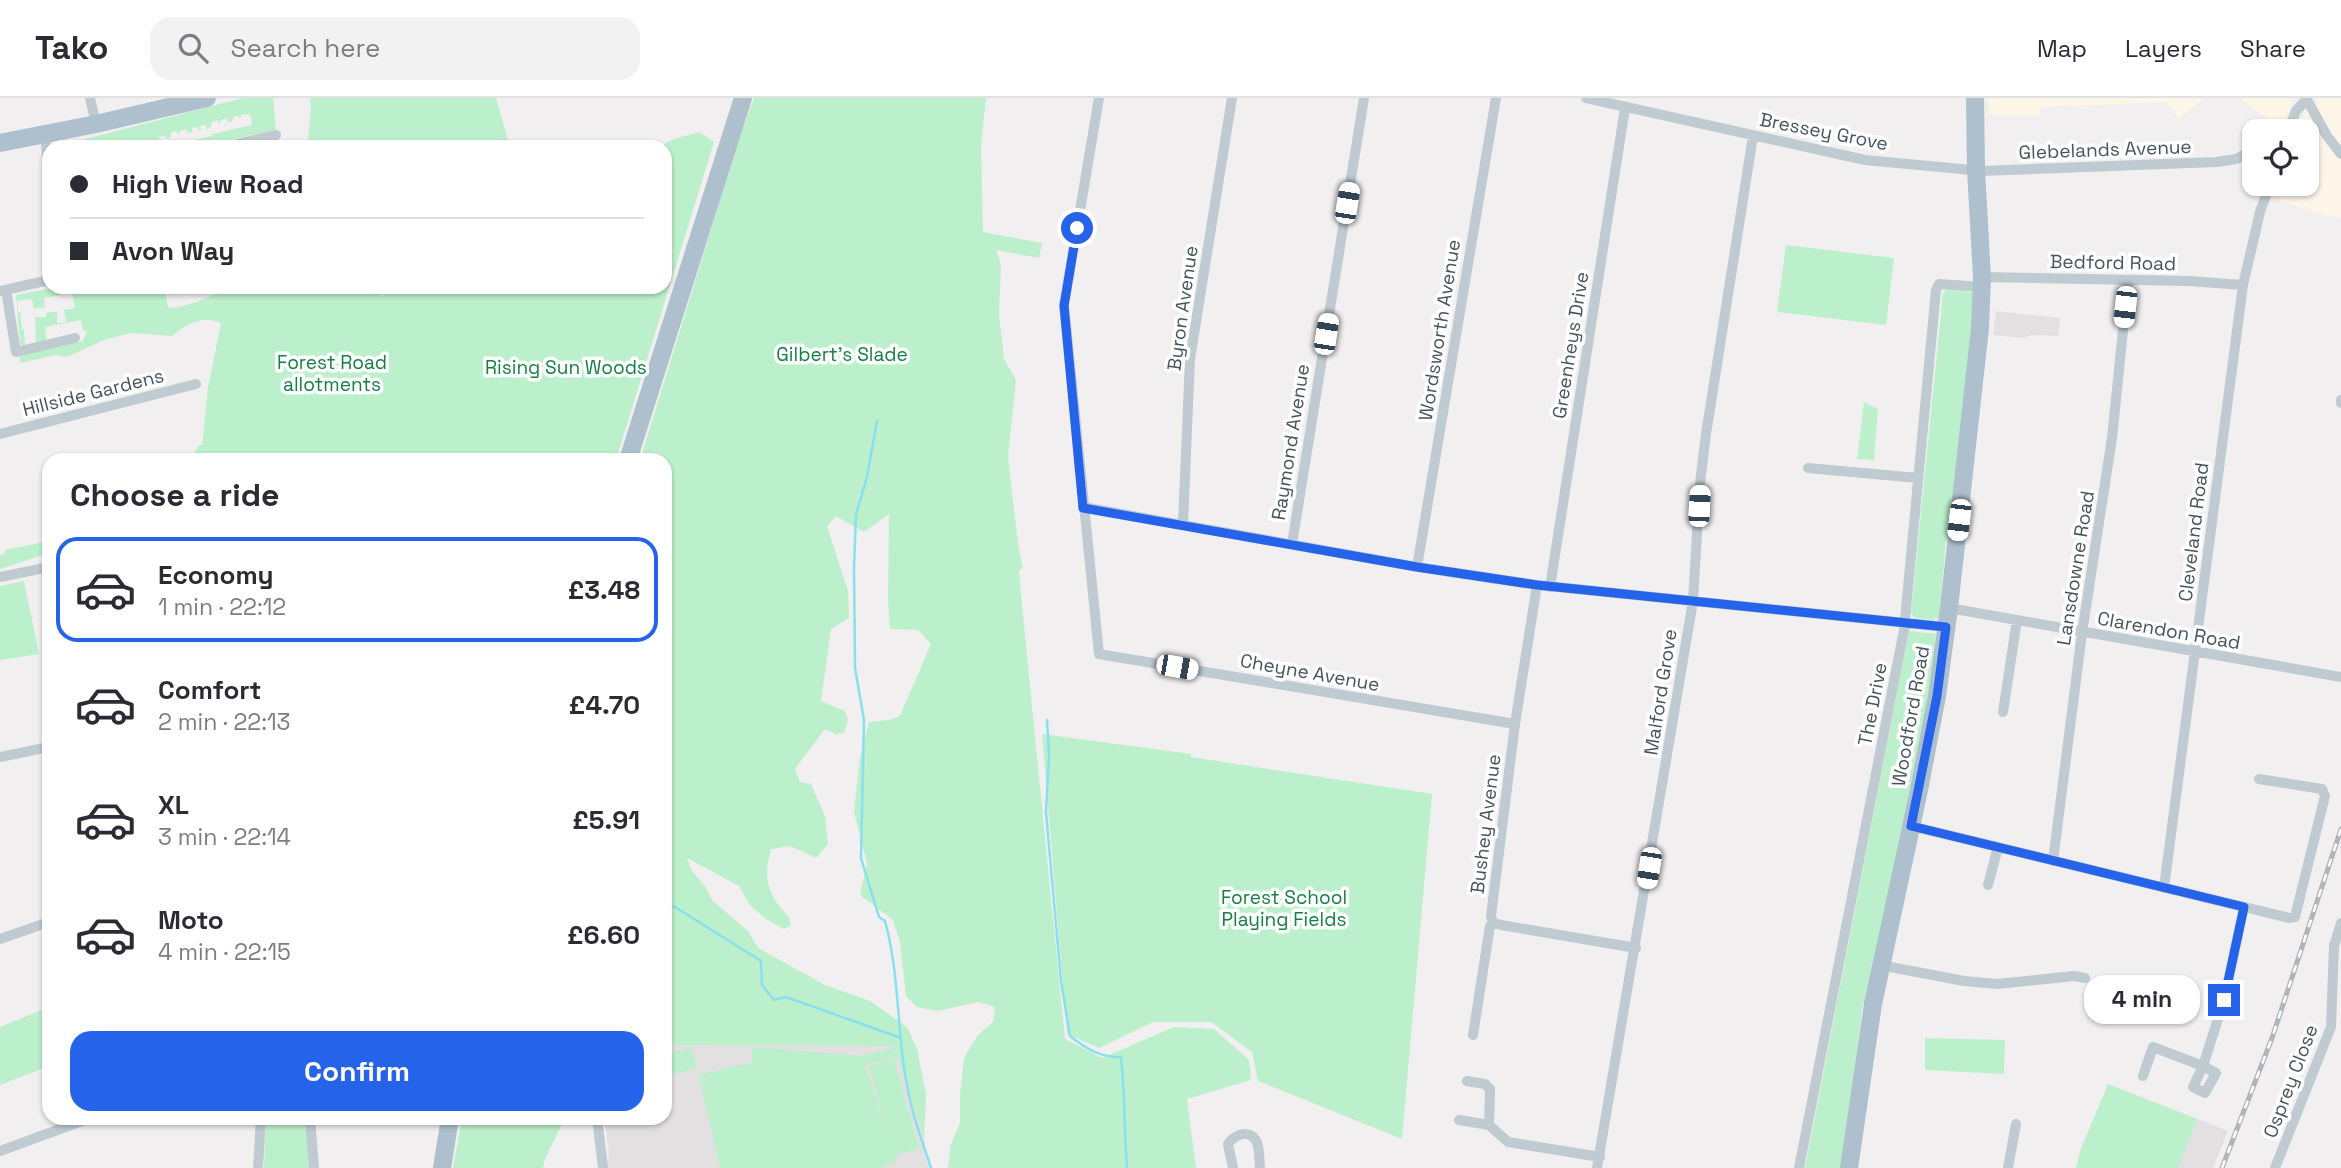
<!DOCTYPE html>
<meta charset="utf-8">
<style>
:root{--surface:#fff;--page:#f2f2f3;--text:#2b2b33;--muted:#7c7c81;--line:#e1e1e2;--accent:#2563eb}
body{margin:0;font-family:"Space Grotesk",sans-serif;background:var(--page);color:var(--text);height:100vh;display:flex;flex-direction:column;font-size:26px;white-space:nowrap}
*{box-sizing:border-box;margin:0}
p{font-size:23px;color:var(--muted)}
.icon{flex:none;width:38px;height:38px;fill:none;stroke:currentColor;stroke-width:2;stroke-linecap:round;stroke-linejoin:round}
.map{position:relative;flex:1;overflow:hidden}
.side{position:absolute;left:42px;top:355px;width:630px;height:672px;display:flex;flex-direction:column;background:var(--surface);border-radius:21px;box-shadow:0 2px 5px #0004}
.side>*{flex:none}
.hud{position:absolute;left:42px;top:42px;width:630px;height:154px;border-radius:21px;box-shadow:0 2px 5px #0004;display:grid;align-content:center;height:154px;padding:0 28px;background:var(--surface)}
.tools{position:absolute;left:2242px;top:21px;display:grid;gap:14px}
.tools a{display:grid;place-items:center;width:77px;height:77px;border-radius:14px;background:var(--surface);box-shadow:0 2px 5px #0004;font-size:35px}
.end{position:absolute;width:32px;height:32px;margin:-16px;border:9px solid #2563eb;background:#fff;box-shadow:0 0 0 4px #fff}
.from{border-radius:50%}
.bubble{position:absolute;height:49px;border-radius:21px;background:var(--surface);box-shadow:0 2px 5px #0004;font-size:23px;font-weight:600;line-height:49px;text-align:center}
.car{position:absolute;width:21px;height:42px;margin:-21px -10px;border-radius:9px;box-shadow:0 0 5px 2px #0007;background:linear-gradient(#fff 24%,#345 0 40%,#fff 0 76%,#345 0 86%,#fff 0)}
.hud b{display:flex;align-items:center;gap:24px;height:66px;font-size:26px}
.hud b+b{border-top:2px solid var(--line)}
.hud i{width:18px;height:18px;background:var(--text)}
ul{padding:0;list-style:none}
li{display:flex;align-items:center;gap:21px;height:105px;margin:0 14px 10px;padding:0 14px;border:4px solid transparent;border-radius:21px}
li div{flex:1}
li b{display:block;font-size:26px}
li em{font-style:normal;font-weight:600}
li.current{border-color:var(--accent)}
li>.icon{width:63px;height:63px;stroke-width:1.5}
h2{padding:0 28px;font-size:32px;line-height:84px}
.cta{display:flex;gap:14px;margin-top:auto;padding:14px 28px}
.cta a{flex:1;height:80px;border-radius:21px;background:var(--accent);color:#fff;font-size:28px;font-weight:600;line-height:80px;text-align:center}
header{display:flex;align-items:center;gap:42px;box-sizing:border-box;height:98px;padding:0 35px;background:var(--surface);border-bottom:2px solid var(--line)}
header strong{font-size:33px}
nav{display:flex;gap:38px;margin-inline-start:auto;font-size:24px}
.search{width:490px;height:63px;background:var(--page);display:flex;align-items:center;gap:18px;box-sizing:border-box;padding:0 24px;border-radius:21px;color:var(--muted);font-size:26px}
.map>svg:first-child{display:block}
.commercial{fill:#fcf5e8}
.education{fill:#e2e0e1}
.green{fill:#bcf0cc}
.lines{fill:none;stroke-linecap:round;stroke-linejoin:round}
.stream{stroke:#88e0ee;stroke-width:2.5}
.street{stroke:#bfcad1;stroke-width:10}
.primary{stroke:#aec0ce;stroke-width:18}
.rail-casing{stroke:#b1b5b9;stroke-width:5}
.rail{stroke:#fff;stroke-width:2.5;stroke-dasharray:8;stroke-linecap:butt}
.route{stroke:#2563eb;stroke-width:9}
.labels{text-anchor:middle;stroke-width:7;stroke-linejoin:round;paint-order:stroke}
.street-label{font-size:19px;fill:#46545d;stroke:#fff}
.park-label{font-size:19px;fill:#158043;stroke:#fff}
</style>
<header>
<strong>Tako</strong>
<div class="search"><svg class="icon" aria-label="search" viewBox="0 0 24 24"><circle cx="10" cy="10" r="6"/><path d="M15 15l6 6"/></svg>Search here</div>
<nav><a>Map</a><a>Layers</a><a>Share</a></nav>
</header>
<div class="map">
<svg width="2341" height="1070" viewBox="0 0 2341 1070">
<rect width="100%" height="100%" fill="#f1efef"/>
<!-- commercial -->
<path class="commercial" d="M1988,0H2204L2179,21L2166,4L2040,9V17H1989Z
M2240,0H2290L2293,4L2281,30Z
M2317,0H2341V120L2320,116L2277,102L2281,86H2306V33H2293L2295,23L2319,6Z"/>
<!-- education -->
<path class="education" d="M1996,213L2060,220L2058,238L2032,237L2022,240L1993,237Z
M665,947H894L924,1041L929,1070H606L609,1055L604,1020H665Z
M2108,986L2228,1033L2213,1070H2076L2081,1051Z"/>
<!-- green -->
<path class="green" d="M243,0H273L276,32L198,49H173L172,47L212,38V36L252,27L251,19L248,16L241,17L240,21L239,18L233,19V23L228,24L227,20L221,22L219,26L218,22L212,24L210,30L207,31L206,27L200,28L201,32L199,33L198,29L192,30V34L188,35L186,31L180,33L178,37L177,33L171,34V39L166,41L165,38L159,39L158,49H55Z
M310,0H496L510,49H307L311,12Z
M754,0H986L981,48L983,134L1042,145L1039,160L996,152L1001,166L999,217L1003,251L1004,261L1016,282L1008,358L1018,446L1023,470L1019,472L1021,497L1065,941L1102,960L1174,929L1214,931L1249,962L1251,982L1187,1001L1196,1070H948L951,1046L960,1025V997L964,960L977,938L993,924L995,909L978,904L938,913L917,909L906,898L900,844L893,822L860,797L867,765L854,714L860,659L869,624L889,622L900,618L931,546L918,532L890,531L888,503L889,416L864,434L836,418L827,428L848,493L849,520L831,531L821,603L845,613L848,622L844,635L836,636L825,631L795,671L800,684L811,686L825,718L828,746L816,760L790,748L771,751C766,771 764,782 775,802C781,812 789,815 791,827L784,831L766,821L750,807L739,788L687,760L692,773L705,788L713,803L748,833L758,850L825,887L870,903L907,929L917,950L926,997L924,1041L897,957V959L865,967L889,1041L869,968L894,961L919,1051L895,1057L896,1064L880,1070H720L699,977L753,964L751,950H772L862,958L863,960V957L895,950L894,948L665,947V362H640L740,38Z
M700,34L714,44L616,362H171L194,356L198,348L202,347L208,290L221,225C203,217 186,226 172,238L131,235L104,242L67,259L55,257L20,265L19,257L83,243L87,233H83L81,222L45,229L47,244L36,246L35,219H46V215L57,213V225L66,224L64,212L75,210L72,195L44,200L45,209L34,211L32,201L17,203L18,214H20L22,231H24L25,248L20,246L16,197L58,189H164L168,210C186,209 203,202 219,194L220,189H362L384,198L386,189H665V49H659L673,41Z
M1786,147L1894,160L1886,227L1777,214Z
M1947,191L1972,194L1975,198L1950,441L1946,442L1939,520H1935L1934,522L1915,520L1911,515L1943,195Z
M1864,304L1878,311L1874,362L1857,361Z
M49,443V455L0,471V457L5,456V452Z
M24,483L39,556L0,562V488Z
M1909,533L1936,536L1935,544L1937,545L1930,596L1867,905H1863L1842,1070H1805Z
M1042,636L1191,656V659L1432,696L1402,1041L1258,983L1252,954L1211,924H1153L1099,950L1067,936Z
M49,909V968L0,987V929Z
M1925,940L2005,942L2004,976L1925,972Z
M691,950L697,970L665,978V956Z
M2108,986L2197,1021L2178,1070H2076L2081,1051Z
M266,1020H306L309,1070H264Z
M462,1020H565L545,1061L543,1070H453Z"/>
<g class="lines">
<!-- stream -->
<path class="stream" d="M877,323L867,379L856,417L854,469L855,570L864,622L861,760L879,819L885,823C901,881 896,943 910,1002C915,1025 924,1048 931,1070
M1047,622L1049,657L1046,714L1061,883L1070,938C1085,950 1101,960 1121,959C1125,996 1124,1033 1127,1070
M665,807L675,809L761,863L762,887L774,902L786,899L901,940"/>
<!-- street -->
<path class="street" d="M90,0L96,26
M1099,0L1064,207L1099,556L1515,626
M1586,0L1865,62L1982,73L2217,64L2236,61L2254,52
M2306,0L2327,38L2341,56
M2288,33L2296,13L2307,1
M45,37L49,74
M225,49L276,37
M1982,179L2189,183L2243,187
M6,192L16,254L75,240
M0,193L49,182
M2341,302V305
M0,336L196,286
M1808,370L1918,380
M1083,409L1417,469L1537,487L1946,529
M1183,426L1190,261L1232,0
M1292,446L1364,0
M1417,469L1496,0
M0,479L49,469
M1537,487L1515,626L1491,818L1493,825L1501,827L1636,850
M1550,489L1625,10
M1949,510L2341,579
M2003,614L2017,522
M0,659L49,649
M1911,728L2289,820L2295,819L2325,698L2322,691L2259,681
M2053,763L2082,535L2112,340L2128,183
M1988,787L1998,749
M2164,790L2243,187L2260,114L2270,86
M0,841L49,824
M1880,867L1964,883L1997,886L2074,878L2085,880
M1473,937L1490,828L1493,825
M2203,968L2216,975L2205,995L2193,989Z
M2143,978L2153,949L2203,968L2224,902L2244,809
M1467,983L1485,986L1490,991L1489,1027L1508,1044L1600,1059
M310,1020L314,1070
M597,1020L603,1070
M1459,1022L1489,1027
M0,1053L90,1020
M258,1070L261,1020
M1233,1070L1228,1046C1235,1036 1251,1030 1257,1045C1260,1052 1259,1063 1260,1070
M1597,1070L1693,503L1700,385L1706,336L1753,38
M1799,1070L1904,532L1936,192L1939,186L1982,189
M2008,1070L2016,1026
M2275,1070L2331,929L2334,848L2341,825"/>
<!-- primary -->
<path class="primary" d="M0,45L96,26L207,0
M628,362L743,0
M442,1070L450,1020
M1849,1070L1873,906L1919,692L1937,598L1949,510L1980,230L1982,179L1976,72L1975,0"/>
<!-- rail casing -->
<g class="rail-casing">
<path id="rail" d="M2222,1070L2272,940L2341,731"/>
</g>
<!-- rail -->
<use href="#rail" class="rail"/>
</g>
<g class="lines">
<!-- route -->
<path class="route" d="M1077,130L1064,208L1083,410L1417,469L1537,487L1946,529L1937,598L1911,728L2244,809L2224,902"/>
</g>
<g class="labels">
<!-- street labels -->
<g class="street-label">
<text transform="translate(1824 33) rotate(11)" y="7">Bressey Grove</text>
<text transform="translate(2105 51) rotate(-2)" y="7">Glebelands Avenue</text>
<text transform="translate(2113 164) rotate(1)" y="7">Bedford Road</text>
<text transform="translate(1182 210) rotate(-82)" y="7">Byron Avenue</text>
<text transform="translate(1439 232) rotate(-81)" y="7">Wordsworth Avenue</text>
<text transform="translate(1570 247) rotate(-81)" y="7">Greenheys Drive</text>
<text transform="translate(93 294) rotate(-14)" y="7">Hillside Gardens</text>
<text transform="translate(1290 344) rotate(-81)" y="7">Raymond Avenue</text>
<text transform="translate(2193 434) rotate(-83)" y="7">Cleveland Road</text>
<text transform="translate(2075 470) rotate(-81)" y="7">Lansdowne Road</text>
<text transform="translate(2169 532) rotate(10)" y="7">Clarendon Road</text>
<text transform="translate(1310 574) rotate(10)" y="7">Cheyne Avenue</text>
<text transform="translate(1660 594) rotate(-81)" y="7">Malford Grove</text>
<text transform="translate(1872 606) rotate(-79)" y="7">The Drive</text>
<text transform="translate(1910 618) rotate(-80)" y="7">Woodford Road</text>
<text transform="translate(1485 726) rotate(-83)" y="7">Bushey Avenue</text>
<text transform="translate(2290 983) rotate(-69)" y="7">Osprey Close</text>
</g>
<!-- park labels -->
<g class="park-label">
<text x="842" y="263">Gilbert's Slade</text>
<text x="332" y="271">Forest Road<tspan x="332" dy="22">allotments</tspan></text>
<text x="566" y="276">Rising Sun Woods</text>
<text x="1284" y="806">Forest School<tspan x="1284" dy="22">Playing Fields</tspan></text>
</g>
</g>
</svg>
<div class="tools">
<a><svg class="icon" aria-label="locate" viewBox="0 0 24 24"><circle cx="12" cy="12" r="6"/><path d="M12 2v4M12 18v4M2 12h4M18 12h4"/></svg></a>
</div>
<i class="end from" style="left:1077px;top:130px"></i>
<i class="end" style="left:2224px;top:902px"></i>
<div class="bubble" style="left:2084px;top:877px;width:116px">4 min</div>
<i class="car" style="left:1347px;top:105px;rotate:9deg"></i>
<i class="car" style="left:2125px;top:209px;rotate:186deg"></i>
<i class="car" style="left:1326px;top:236px;rotate:9deg"></i>
<i class="car" style="left:1699px;top:408px;rotate:3deg"></i>
<i class="car" style="left:1959px;top:422px;rotate:187deg"></i>
<i class="car" style="left:1177px;top:569px;rotate:100deg"></i>
<i class="car" style="left:1649px;top:770px;rotate:189deg"></i>
<div class="hud">
<b><i class="from"></i>High View Road</b>
<b><i></i>Avon Way</b>
</div>
<section class="side">
<h2>Choose a ride</h2>
<ul>
<li class="current"><svg class="icon" aria-label="car" viewBox="0 0 24 24"><path d="M5 17H2v-5l4-1 3-4h7l3 4 3 1v5h-3M9 17h6M6 11h13"/><circle cx="7" cy="17" r="2"/><circle cx="17" cy="17" r="2"/></svg><div><b>Economy</b><p>1 min · 22:12</p></div><em>£3.48</em></li>
<li><svg class="icon" aria-label="car" viewBox="0 0 24 24"><path d="M5 17H2v-5l4-1 3-4h7l3 4 3 1v5h-3M9 17h6M6 11h13"/><circle cx="7" cy="17" r="2"/><circle cx="17" cy="17" r="2"/></svg><div><b>Comfort</b><p>2 min · 22:13</p></div><em>£4.70</em></li>
<li><svg class="icon" aria-label="car" viewBox="0 0 24 24"><path d="M5 17H2v-5l4-1 3-4h7l3 4 3 1v5h-3M9 17h6M6 11h13"/><circle cx="7" cy="17" r="2"/><circle cx="17" cy="17" r="2"/></svg><div><b>XL</b><p>3 min · 22:14</p></div><em>£5.91</em></li>
<li><svg class="icon" aria-label="car" viewBox="0 0 24 24"><path d="M5 17H2v-5l4-1 3-4h7l3 4 3 1v5h-3M9 17h6M6 11h13"/><circle cx="7" cy="17" r="2"/><circle cx="17" cy="17" r="2"/></svg><div><b>Moto</b><p>4 min · 22:15</p></div><em>£6.60</em></li>
</ul>
<div class="cta"><a>Confirm</a></div>
</section>
</div>
